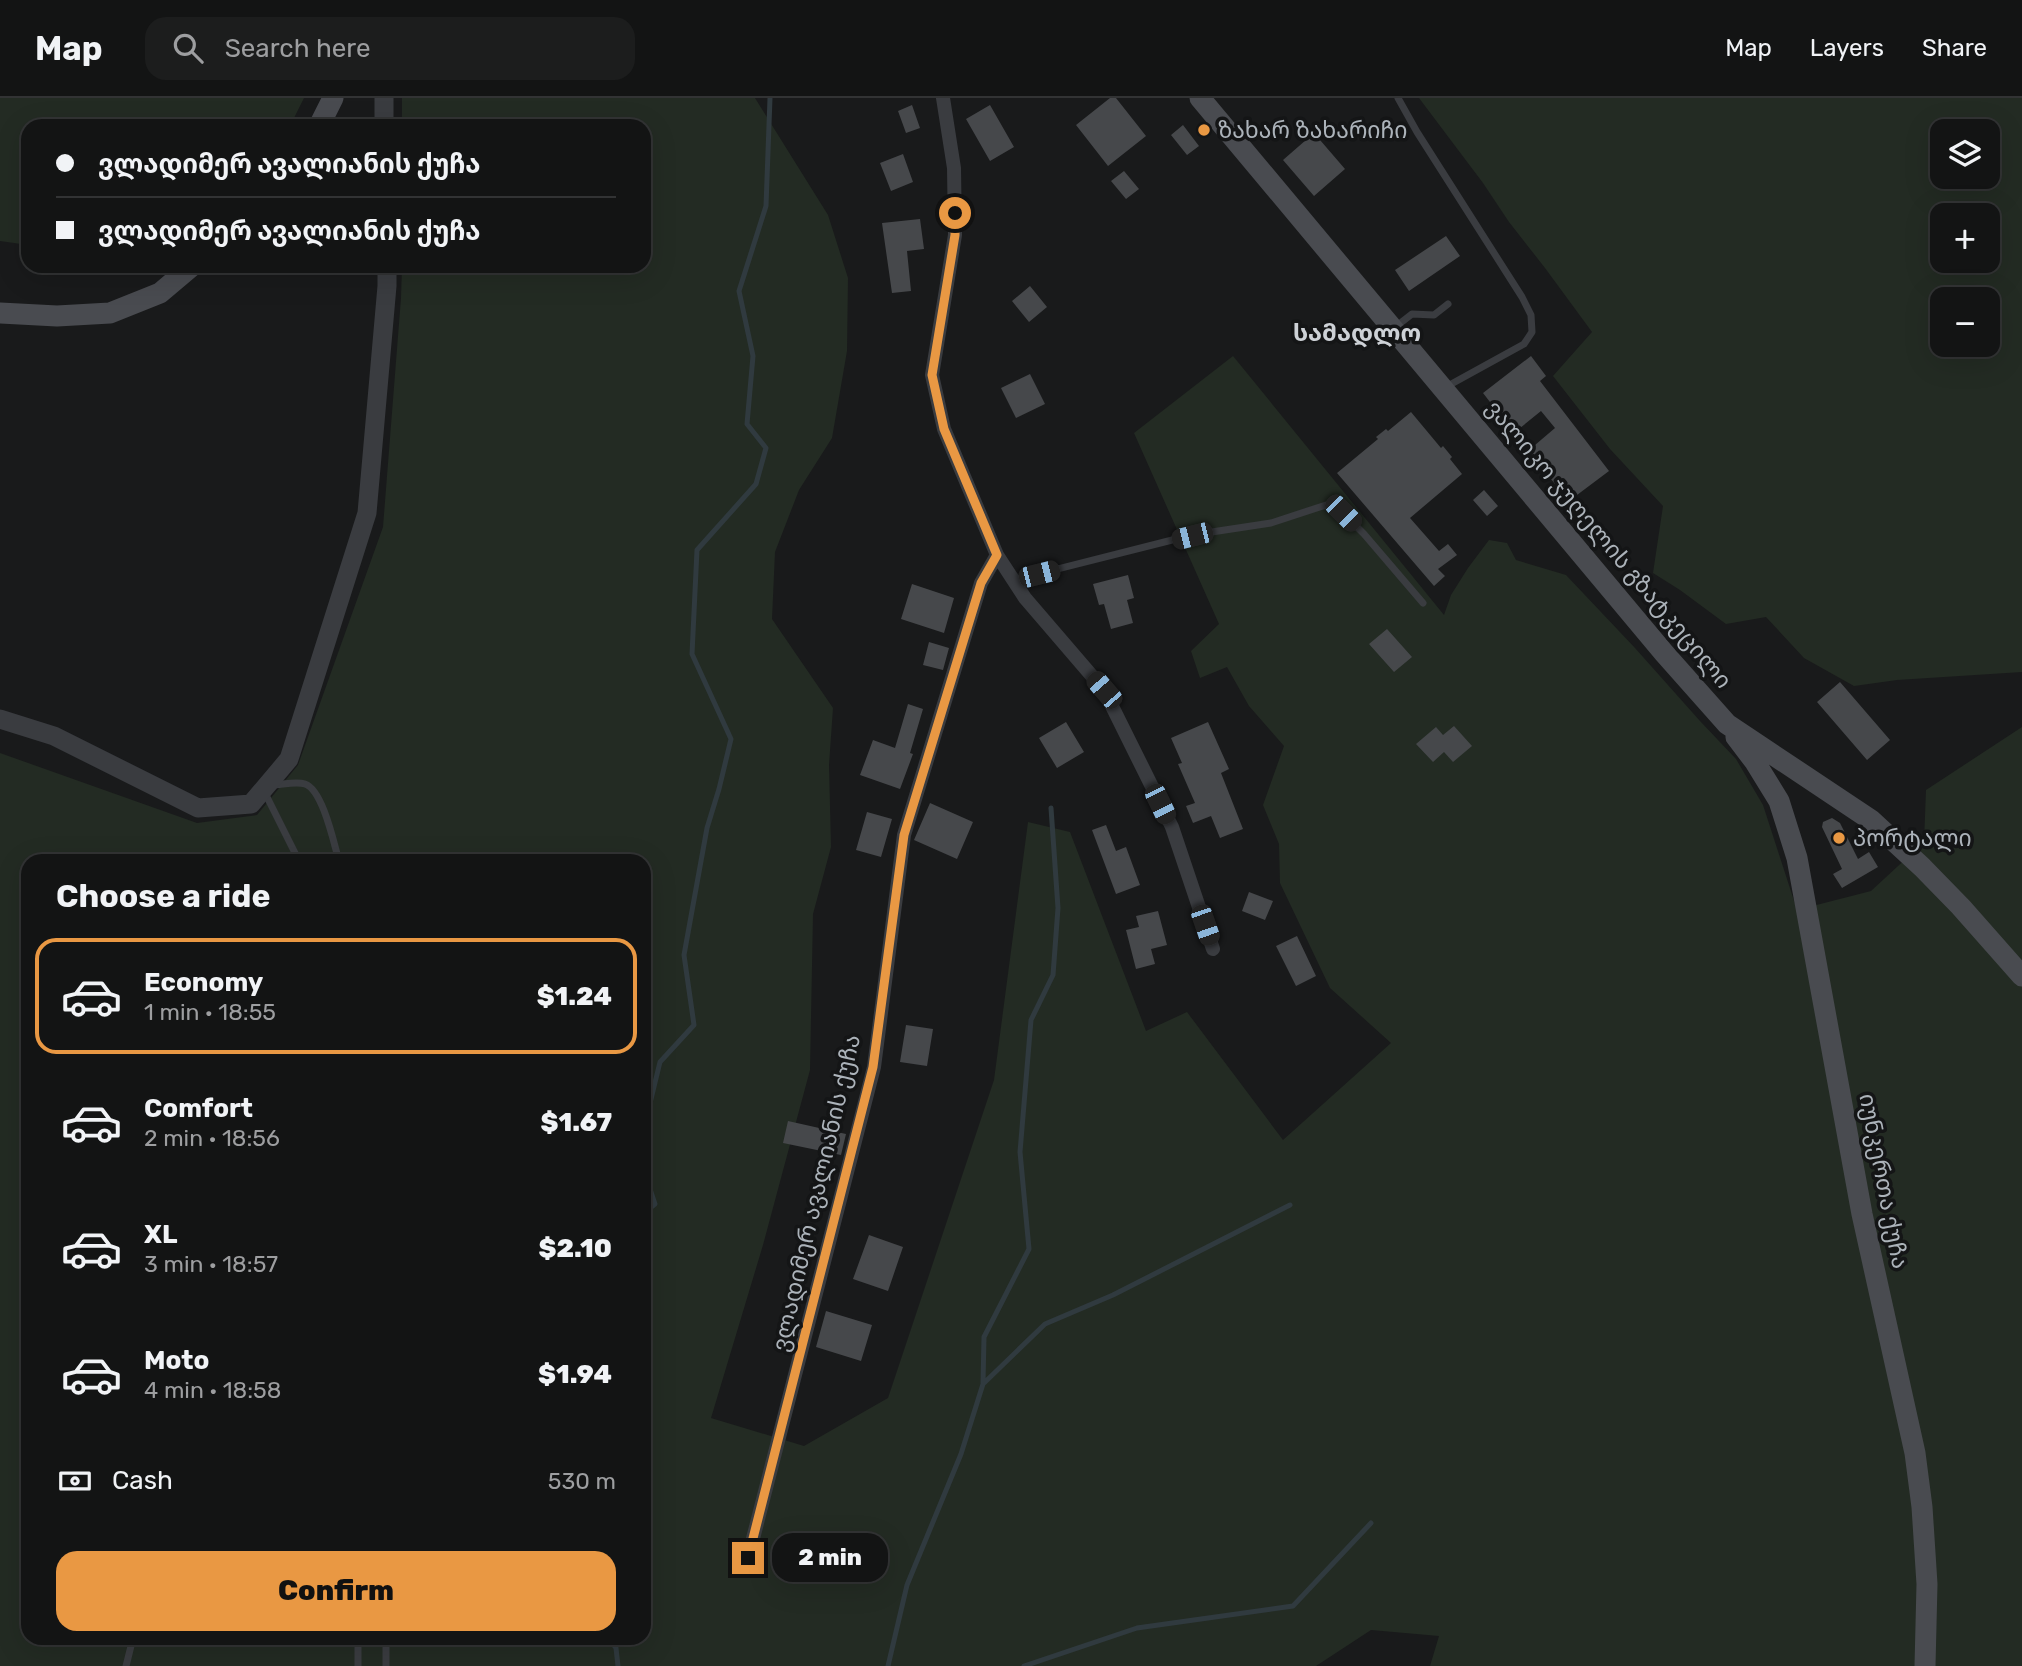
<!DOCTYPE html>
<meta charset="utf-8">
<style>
:root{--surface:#131414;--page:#1c1d1d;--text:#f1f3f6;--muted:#9d9ea0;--line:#323334;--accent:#e99843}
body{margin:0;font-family:Rubik,"Noto Sans Georgian",sans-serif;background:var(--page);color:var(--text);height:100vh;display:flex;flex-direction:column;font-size:26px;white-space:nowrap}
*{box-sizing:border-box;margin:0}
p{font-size:23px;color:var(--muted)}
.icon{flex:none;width:38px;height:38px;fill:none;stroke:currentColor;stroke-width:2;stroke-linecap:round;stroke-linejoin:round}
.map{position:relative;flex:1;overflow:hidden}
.drawer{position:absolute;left:21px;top:756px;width:630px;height:791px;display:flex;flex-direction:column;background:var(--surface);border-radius:21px;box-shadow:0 7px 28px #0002,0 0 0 2px var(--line)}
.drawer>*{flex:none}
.banner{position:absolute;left:21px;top:21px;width:630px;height:154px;border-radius:21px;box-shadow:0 7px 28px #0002,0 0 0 2px var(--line);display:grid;align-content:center;height:154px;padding:0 35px;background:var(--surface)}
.fabs{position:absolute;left:1930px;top:21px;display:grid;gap:14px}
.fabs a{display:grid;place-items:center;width:70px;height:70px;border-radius:14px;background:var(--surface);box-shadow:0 7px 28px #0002,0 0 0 2px var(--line);font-size:35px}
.end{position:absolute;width:32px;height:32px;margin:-16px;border:9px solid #e99843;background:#111;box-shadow:0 0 0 4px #111}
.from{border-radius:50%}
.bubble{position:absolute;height:49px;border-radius:21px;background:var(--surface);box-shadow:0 7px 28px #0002,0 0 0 2px var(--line);font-size:23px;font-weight:800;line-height:49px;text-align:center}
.car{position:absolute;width:21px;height:42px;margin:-21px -10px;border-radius:9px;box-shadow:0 0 5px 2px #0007;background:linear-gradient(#222 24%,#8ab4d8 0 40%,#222 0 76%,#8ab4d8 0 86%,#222 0)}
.banner b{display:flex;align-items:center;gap:24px;height:66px;font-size:26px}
.banner b+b{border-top:2px solid var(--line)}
.banner i{width:18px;height:18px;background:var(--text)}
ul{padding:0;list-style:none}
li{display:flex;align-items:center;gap:21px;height:116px;margin:0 14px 10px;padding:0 21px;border:4px solid transparent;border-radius:21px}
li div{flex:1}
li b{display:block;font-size:26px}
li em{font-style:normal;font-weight:800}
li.active{border-color:var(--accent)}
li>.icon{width:63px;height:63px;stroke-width:1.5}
h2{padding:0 35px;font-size:32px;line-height:84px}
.pay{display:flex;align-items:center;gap:18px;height:77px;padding:0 35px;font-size:26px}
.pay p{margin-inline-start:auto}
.action{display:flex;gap:14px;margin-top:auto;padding:14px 35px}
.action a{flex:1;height:80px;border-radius:21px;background:var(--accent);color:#111;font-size:28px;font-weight:800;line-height:80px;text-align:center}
header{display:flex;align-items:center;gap:42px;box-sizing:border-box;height:98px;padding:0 35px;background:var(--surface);border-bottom:2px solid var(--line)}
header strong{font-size:33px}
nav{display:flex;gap:38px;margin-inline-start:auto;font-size:24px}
.search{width:490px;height:63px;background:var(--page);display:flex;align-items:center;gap:18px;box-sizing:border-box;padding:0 24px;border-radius:21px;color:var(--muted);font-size:26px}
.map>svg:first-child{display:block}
.green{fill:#232b23;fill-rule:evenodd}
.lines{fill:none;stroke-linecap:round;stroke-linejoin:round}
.stream{stroke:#303a3f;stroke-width:5}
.building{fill:#46484b}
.service{stroke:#3a3c40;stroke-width:7}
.minor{stroke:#3a3c40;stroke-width:14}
.tertiary{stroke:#3a3c40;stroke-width:19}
.secondary{stroke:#494b50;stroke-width:21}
.route{stroke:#e99843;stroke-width:9}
.poi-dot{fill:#e99843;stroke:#141516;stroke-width:2.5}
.labels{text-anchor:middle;stroke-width:7;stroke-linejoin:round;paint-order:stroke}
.poi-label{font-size:23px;fill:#acb3ba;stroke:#141516;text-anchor:start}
.street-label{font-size:23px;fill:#acb3ba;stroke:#141516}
.neighbourhood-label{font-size:24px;font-weight:bold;fill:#cdd1d6;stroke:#141516}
</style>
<header>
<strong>Map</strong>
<div class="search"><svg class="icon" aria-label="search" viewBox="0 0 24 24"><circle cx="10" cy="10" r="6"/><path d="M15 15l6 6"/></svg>Search here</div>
<nav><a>Map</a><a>Layers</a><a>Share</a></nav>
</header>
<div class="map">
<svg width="2022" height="1568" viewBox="0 0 2022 1568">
<rect width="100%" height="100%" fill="#191a1b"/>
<!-- green -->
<path class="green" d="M0,0H304L290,28H28V147L0,143Z
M402,0H755L828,117L848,180L847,253L832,340L799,392L775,454L772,521L833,610L829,667L831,749L813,816L810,972L763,1147L711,1320L804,1348L888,1300L994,982L1028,724L1070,734L1146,933L1187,914L1283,1042L1391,945L1330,890L1280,785L1279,746L1263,707L1284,648L1249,608L1227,569L1200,580L1191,553L1219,526L1134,335L1233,258L1444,517L1451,497L1468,470L1489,442L1507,445L1516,462L1566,477L1635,550L1700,623L1736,661L1763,707L1797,812L1871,793L1924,744L1926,692L2022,629V1568H1430L1439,1538L1371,1532L1316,1568H0V655L197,725L257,717L298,667L383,429L401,200L402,168H644V28H402ZM28,763H644V1540H28Z
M1419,0H2022V574L1897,582L1854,588L1804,560L1766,519L1726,526L1680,492L1653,475L1663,408L1610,351L1553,278L1592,234L1545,170L1509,124L1483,85ZM1942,33H1988V79H1942ZM1942,117H1988V163H1942ZM1942,201H1988V247H1942Z"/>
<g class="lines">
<!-- stream -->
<path class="stream" d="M644,1030L660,964L694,927L684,857L707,730L719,691L731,641L692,556L697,452L756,386L766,350L747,326L753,258L739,193L766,108L770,0
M644,1073L655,1106L644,1115
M983,1285L984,1239L1029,1151L1020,1054L1031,922L1053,877L1058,810L1051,710
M608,1540L616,1550L618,1568
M888,1568L907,1487L961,1356L983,1286L1045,1226L1113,1197L1290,1107
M1024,1568L1137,1530L1293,1508L1371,1425"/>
</g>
<!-- building -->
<path class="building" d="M1110,0H1116L1146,38L1108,68L1076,27Z
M912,7L920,30L906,35L898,13Z
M990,7L1014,49L990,63L966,21Z
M1183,27L1199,48L1187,57L1171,37Z
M1314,35L1345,71L1314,98L1283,62Z
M903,56L913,84L891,93L880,65Z
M1124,73L1139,91L1126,101L1111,83Z
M920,121L924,151L907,153L911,193L892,195L882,125Z
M1446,138L1460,158L1409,193L1395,172Z
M1030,188L1047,209L1029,224L1012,203Z
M1531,258L1546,278L1540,283L1609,373L1569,403L1528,353L1555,330L1541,313L1514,335L1483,295Z
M1030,276L1045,306L1016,320L1001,290Z
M1411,314L1441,350L1443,348L1452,359L1450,361L1462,376L1410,420L1439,453L1448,446L1457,457L1438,471L1445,478L1434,488L1337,375L1378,341L1376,339L1386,331L1388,333Z
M1484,392L1498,408L1487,418L1473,402Z
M1128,477L1134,500L1127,502L1133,525L1111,531L1104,506L1099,507L1093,486Z
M912,486L954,500L944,535L901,521Z
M1387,531L1412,559L1394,574L1369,546Z
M929,544L949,550L943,572L923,567Z
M1840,584L1890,642L1867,662L1817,604Z
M908,606L923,611L910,655L913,656L900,691L860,677L873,642L895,650Z
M1066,624L1084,654L1057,670L1039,640Z
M1208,624L1229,671L1221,675L1243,731L1220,740L1211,718L1193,725L1186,708L1195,705L1178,666L1182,665L1171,640Z
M1454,628L1472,648L1453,664L1444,654L1433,664L1416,646L1436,629L1443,637Z
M930,705L973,724L957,761L914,742Z
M867,714L892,721L881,759L856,752Z
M1832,720L1840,725L1858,761L1869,754L1878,769L1842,790L1833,776L1842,771L1822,729L1823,724Z
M1106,727L1116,753L1126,749L1140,787L1116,796L1092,732Z
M1249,794L1273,803L1265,822L1242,813Z
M1158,813L1167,847L1151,851L1155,866L1136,871L1126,832L1139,829L1136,818Z
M1297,838L1316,878L1296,888L1276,848Z
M906,927L933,931L927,968L900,964Z
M788,1023L846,1036L841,1057L783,1045Z
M869,1137L903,1149L888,1193L853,1181Z
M826,1213L872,1227L861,1263L816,1249Z"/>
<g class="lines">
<!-- service -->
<path class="service" d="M1398,0L1417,34L1522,199L1531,217L1532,234L1524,246L1444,290
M1394,230L1412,216L1434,217L1448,206
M1014,482L1192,437L1271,425L1326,407L1343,415L1364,436L1423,505
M271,687C281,687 296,683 305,686C323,692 334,746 339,763
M265,695L299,763
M358,1540V1568
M126,1568L133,1540
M386,1568V1540"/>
<!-- minor -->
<path class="minor" d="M943,0L954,70L955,137L932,277L944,331L997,457L1025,500L1104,592L1172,729L1213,851
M748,1460L874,969L904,737L981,485L997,457"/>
<!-- tertiary -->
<path class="tertiary" d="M384,28V0
M0,621L54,638L198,710L251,706L289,661L367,415L387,188V168"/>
<!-- secondary -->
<path class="secondary" d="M1200,0L1664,555L1727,626L1871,722L1922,769L1961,809L2022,878
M319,28L333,0
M0,215L57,218L110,215L160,195L192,168
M1736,639L1755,664L1779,703L1797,760L1862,1116L1915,1355L1922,1409L1927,1486L1925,1568"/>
</g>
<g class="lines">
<!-- route -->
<path class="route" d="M748,1460L873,969L904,737L981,485L997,457L944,331L932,277L955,137V115"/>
</g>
<!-- markers -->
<g class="poi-dot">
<circle cx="1204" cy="32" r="7"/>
<circle cx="1839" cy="740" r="7"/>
</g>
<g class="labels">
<!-- poi labels -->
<g class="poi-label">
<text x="1218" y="40">ზახარ ზახარიჩი</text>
<text x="1853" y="748">პორტალი</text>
</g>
<!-- street labels -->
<g class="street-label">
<text transform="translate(1609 446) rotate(50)" y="8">ვალიკო ჯუღელის გზატკეცილი</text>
<text transform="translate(1884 1083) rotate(79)" y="8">იუნკერთა ქუჩა</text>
<text transform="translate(816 1095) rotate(-77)" y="8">ვლადიმერ ავალიანის ქუჩა</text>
</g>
<!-- neighbourhood labels -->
<g class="neighbourhood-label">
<text x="1357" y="243">სამადლო</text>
</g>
</g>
</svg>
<div class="fabs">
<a><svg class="icon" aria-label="layers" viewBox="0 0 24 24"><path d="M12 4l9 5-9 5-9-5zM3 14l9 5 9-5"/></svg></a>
<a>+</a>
<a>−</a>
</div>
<i class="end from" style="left:955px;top:115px"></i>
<i class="end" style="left:748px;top:1460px"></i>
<div class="bubble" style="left:772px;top:1435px;width:116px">2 min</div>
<i class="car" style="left:1343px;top:415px;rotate:135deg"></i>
<i class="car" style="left:1192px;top:438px;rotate:256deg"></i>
<i class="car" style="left:1039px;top:476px;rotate:76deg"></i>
<i class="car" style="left:1104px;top:592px;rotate:319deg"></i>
<i class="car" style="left:1160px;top:706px;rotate:154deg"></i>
<i class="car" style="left:1205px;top:827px;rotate:161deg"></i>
<div class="banner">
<b><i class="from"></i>ვლადიმერ ავალიანის ქუჩა</b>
<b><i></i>ვლადიმერ ავალიანის ქუჩა</b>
</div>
<section class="drawer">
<h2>Choose a ride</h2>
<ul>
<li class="active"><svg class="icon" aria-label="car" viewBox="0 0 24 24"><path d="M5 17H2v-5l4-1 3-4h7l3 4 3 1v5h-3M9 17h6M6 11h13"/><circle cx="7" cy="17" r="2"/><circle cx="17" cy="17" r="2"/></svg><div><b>Economy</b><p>1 min · 18:55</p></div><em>$1.24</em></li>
<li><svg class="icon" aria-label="car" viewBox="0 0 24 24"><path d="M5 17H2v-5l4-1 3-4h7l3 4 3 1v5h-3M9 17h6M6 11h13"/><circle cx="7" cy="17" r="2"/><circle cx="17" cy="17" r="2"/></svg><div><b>Comfort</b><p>2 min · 18:56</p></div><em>$1.67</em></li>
<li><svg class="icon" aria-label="car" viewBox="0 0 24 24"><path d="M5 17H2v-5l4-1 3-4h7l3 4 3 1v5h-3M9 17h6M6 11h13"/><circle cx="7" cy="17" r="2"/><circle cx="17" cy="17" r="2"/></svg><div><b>XL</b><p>3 min · 18:57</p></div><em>$2.10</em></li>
<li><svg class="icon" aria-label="car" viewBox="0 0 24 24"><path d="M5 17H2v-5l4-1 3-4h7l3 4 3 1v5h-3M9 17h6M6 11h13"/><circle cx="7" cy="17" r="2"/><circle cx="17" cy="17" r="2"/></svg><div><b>Moto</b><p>4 min · 18:58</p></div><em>$1.94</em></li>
</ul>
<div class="pay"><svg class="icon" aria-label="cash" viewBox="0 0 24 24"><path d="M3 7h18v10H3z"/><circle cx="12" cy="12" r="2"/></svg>Cash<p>530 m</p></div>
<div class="action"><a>Confirm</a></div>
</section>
</div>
